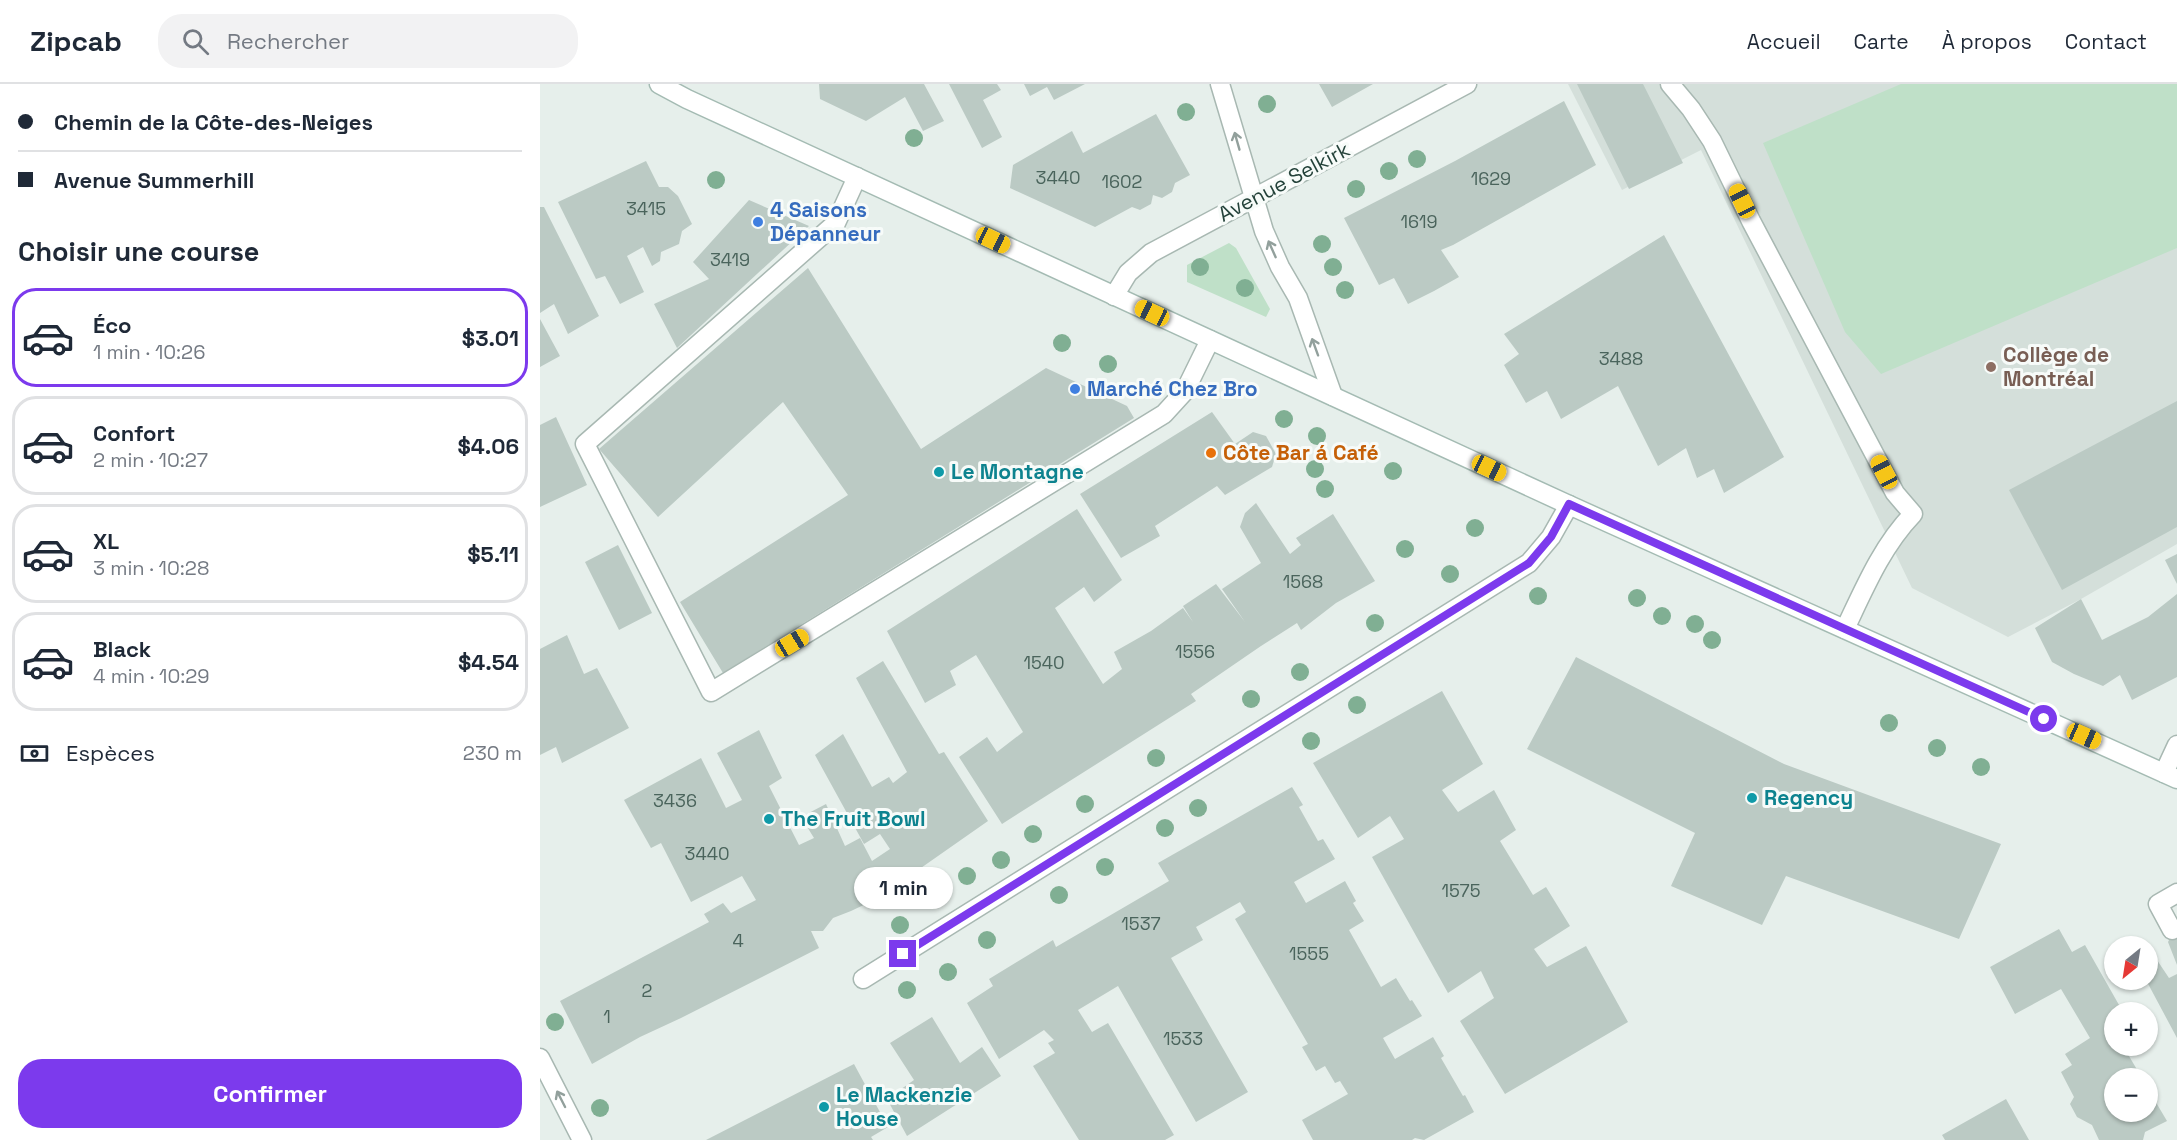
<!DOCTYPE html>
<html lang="fr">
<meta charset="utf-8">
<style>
:root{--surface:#fff;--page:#f2f2f3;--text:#1f2937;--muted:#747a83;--line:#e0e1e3;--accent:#7c3aed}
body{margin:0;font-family:"Space Grotesk",sans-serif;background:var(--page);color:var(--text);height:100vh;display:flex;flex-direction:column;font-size:22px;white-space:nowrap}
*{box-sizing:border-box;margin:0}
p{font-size:20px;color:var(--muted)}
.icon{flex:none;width:33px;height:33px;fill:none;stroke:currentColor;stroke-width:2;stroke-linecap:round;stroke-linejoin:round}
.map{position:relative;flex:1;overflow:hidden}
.sheet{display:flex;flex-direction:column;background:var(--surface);width:540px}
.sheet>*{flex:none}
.hud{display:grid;align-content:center;height:132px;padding:0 18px;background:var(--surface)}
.needle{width:39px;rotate:210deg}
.fabs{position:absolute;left:1564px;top:852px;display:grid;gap:12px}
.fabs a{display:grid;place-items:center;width:54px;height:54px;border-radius:50%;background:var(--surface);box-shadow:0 2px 4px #0004;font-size:30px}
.end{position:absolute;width:27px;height:27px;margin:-14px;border:8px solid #7c3aed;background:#fff;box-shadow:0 0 0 3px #fff}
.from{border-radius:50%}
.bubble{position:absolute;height:42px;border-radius:21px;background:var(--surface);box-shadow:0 2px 4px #0004;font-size:20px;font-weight:600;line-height:42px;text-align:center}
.car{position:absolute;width:18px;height:36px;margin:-18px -9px;border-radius:8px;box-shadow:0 0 4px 2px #0007;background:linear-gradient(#f5c518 24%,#345 0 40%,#f5c518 0 76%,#345 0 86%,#f5c518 0)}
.hud b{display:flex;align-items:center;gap:21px;height:57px;font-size:22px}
.hud b+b{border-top:2px solid var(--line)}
.hud i{width:15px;height:15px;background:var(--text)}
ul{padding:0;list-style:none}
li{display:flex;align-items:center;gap:18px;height:99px;margin:0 12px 9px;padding:0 6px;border:3px solid var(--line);border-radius:24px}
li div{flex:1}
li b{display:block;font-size:22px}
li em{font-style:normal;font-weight:600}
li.selected{border-color:var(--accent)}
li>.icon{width:54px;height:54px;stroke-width:1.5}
h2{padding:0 18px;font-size:27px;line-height:72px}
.pay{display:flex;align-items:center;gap:15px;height:66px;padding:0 18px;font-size:22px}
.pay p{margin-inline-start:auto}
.cta{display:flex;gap:12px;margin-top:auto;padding:12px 18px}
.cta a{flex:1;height:69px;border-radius:24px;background:var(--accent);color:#fff;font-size:24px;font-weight:600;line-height:69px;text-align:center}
header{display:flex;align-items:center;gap:36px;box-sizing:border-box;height:84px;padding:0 30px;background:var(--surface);border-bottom:2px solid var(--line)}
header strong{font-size:28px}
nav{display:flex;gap:33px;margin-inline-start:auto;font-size:21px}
.search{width:420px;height:54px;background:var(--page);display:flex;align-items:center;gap:15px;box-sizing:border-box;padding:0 21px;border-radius:24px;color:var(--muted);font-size:22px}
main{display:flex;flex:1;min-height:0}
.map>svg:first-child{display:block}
.built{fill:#d4dfda}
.green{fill:#bfe0c8}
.building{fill:#bbcac4}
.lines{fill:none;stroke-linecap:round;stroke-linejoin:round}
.service-casing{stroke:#a8b8b2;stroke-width:21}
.minor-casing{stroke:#a8b8b2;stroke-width:21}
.secondary-casing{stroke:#a4bbb3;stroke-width:21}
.service{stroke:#fff;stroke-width:18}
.minor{stroke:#fff;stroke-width:18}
.secondary{stroke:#fff;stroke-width:18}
.tree{fill:#80af93}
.oneway{stroke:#92a09c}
.route{stroke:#7c3aed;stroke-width:8}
.shop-dot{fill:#3f7fe0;stroke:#f7fbf9;stroke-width:2}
.education-dot{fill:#8d6e63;stroke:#f7fbf9;stroke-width:2}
.food-dot{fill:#e8710a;stroke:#f7fbf9;stroke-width:2}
.culture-dot{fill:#0f9aa8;stroke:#f7fbf9;stroke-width:2}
.labels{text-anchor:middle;stroke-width:6;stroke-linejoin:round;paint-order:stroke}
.number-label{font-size:18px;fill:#4a645c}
.street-label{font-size:21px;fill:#24423a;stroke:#f7fbf9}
.shop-label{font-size:21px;font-weight:bold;fill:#366cbe;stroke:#f7fbf9;text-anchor:start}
.education-label{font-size:21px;font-weight:bold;fill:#785e54;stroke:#f7fbf9;text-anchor:start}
.food-label{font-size:21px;font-weight:bold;fill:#c56008;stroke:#f7fbf9;text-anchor:start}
.culture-label{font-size:21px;font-weight:bold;fill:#0d838f;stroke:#f7fbf9;text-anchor:start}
</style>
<header>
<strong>Zipcab</strong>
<div class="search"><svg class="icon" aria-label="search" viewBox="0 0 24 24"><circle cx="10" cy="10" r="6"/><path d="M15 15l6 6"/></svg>Rechercher</div>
<nav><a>Accueil</a><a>Carte</a><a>À propos</a><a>Contact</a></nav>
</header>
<main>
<section class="sheet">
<div class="hud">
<b><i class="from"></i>Chemin de la Côte-des-Neiges</b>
<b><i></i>Avenue Summerhill</b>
</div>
<h2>Choisir une course</h2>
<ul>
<li class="selected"><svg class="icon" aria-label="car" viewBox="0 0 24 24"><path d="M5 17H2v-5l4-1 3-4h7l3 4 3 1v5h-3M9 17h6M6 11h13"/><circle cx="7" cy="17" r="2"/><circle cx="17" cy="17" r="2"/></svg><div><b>Éco</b><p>1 min · 10:26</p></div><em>$3.01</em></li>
<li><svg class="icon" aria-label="car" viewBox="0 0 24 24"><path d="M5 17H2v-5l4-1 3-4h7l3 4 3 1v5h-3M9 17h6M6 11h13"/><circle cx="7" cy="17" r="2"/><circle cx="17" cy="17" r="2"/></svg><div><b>Confort</b><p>2 min · 10:27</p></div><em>$4.06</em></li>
<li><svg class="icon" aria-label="car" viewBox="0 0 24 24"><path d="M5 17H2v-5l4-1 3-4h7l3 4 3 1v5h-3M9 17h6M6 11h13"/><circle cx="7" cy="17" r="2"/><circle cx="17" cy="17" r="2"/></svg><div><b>XL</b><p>3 min · 10:28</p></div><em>$5.11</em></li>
<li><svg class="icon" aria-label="car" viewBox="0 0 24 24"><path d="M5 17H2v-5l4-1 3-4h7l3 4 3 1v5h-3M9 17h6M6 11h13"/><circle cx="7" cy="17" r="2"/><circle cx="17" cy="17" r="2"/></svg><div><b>Black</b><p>4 min · 10:29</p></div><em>$4.54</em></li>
</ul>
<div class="pay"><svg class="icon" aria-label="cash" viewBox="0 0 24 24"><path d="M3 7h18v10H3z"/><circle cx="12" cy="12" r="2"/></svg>Espèces<p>230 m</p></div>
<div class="cta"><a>Confirmer</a></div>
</section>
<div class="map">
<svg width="1637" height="1056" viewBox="0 0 1637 1056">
<rect width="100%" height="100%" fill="#e6efeb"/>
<!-- built -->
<path class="built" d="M1028,0H1637V460L1541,515L1468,553L1372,504L1161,66L1082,106Z"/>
<!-- green -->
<path class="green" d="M1361,0H1637V164L1341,290L1305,248L1223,59Z
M689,159L696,164L730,225L726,233L647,198V181Z"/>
<!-- building -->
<path class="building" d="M279,0H384L404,37L383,47L365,13L326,37L280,15Z
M409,0H457L461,6L443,16L462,53L442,64Z
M484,0H545L514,16L507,3L490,12Z
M779,0H833L792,23Z
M1037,0H1103L1143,79L1089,105Z
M1024,17L1056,81L913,161L901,166L919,193L894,207L868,220L854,194L839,201L804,134L915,77Z
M616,30L650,91L635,99L632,108L622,114L613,111L611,120L600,126L592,123L555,143L470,104L473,81L532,47L543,69Z
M106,77L119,103H128L138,112L152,140L142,147L139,160L121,168L120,177L112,182L103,163L87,172L104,208L80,220L65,192L56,195L18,118Z
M209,116L269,142L137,264L114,220L169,195L153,178Z
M0,123H4L59,232L28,250L14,220L0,229Z
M1124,151L1244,373L1184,409L1174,385L1157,394L1146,364L1118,382L1078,302L1021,335L1007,307L986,319L964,281L979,270L964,250Z
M268,184L381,365L506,284L587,322L594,334L183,589L140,518L308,411L243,318L118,433L59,365Z
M0,235L20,272L0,283Z
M1637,317V443L1522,506L1469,406Z
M672,328L695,360L713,348L726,352L736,370L732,383L685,411L677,402L615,442L620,452L581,474L540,410Z
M16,333L47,401L0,423V341Z
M716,419L750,470L761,461L756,454L793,430L835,497L796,519L761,546L757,539L721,562L651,610L656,617L462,740L419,673L447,653L457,668L483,648L436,571L410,587L416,601L385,619L347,547L537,425L582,496L554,518L544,503L515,524L563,600L582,585L574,568L611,547L643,524L653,538L643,522L676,500L705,538L682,505L721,479L700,443L705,429Z
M78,461L112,529L79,546L45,478Z
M1637,470V500L1625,476Z
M1637,510V593L1592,616L1580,591L1563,602L1534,590L1512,578L1495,544L1541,515L1562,556L1608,533Z
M27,551L44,590L57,584L89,644L22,679L16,663L0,671V565Z
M1036,573L1244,680L1461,760L1419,855L1246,792L1222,841L1131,802L1155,749L987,665Z
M343,577L399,670L404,668L448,737L348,807L349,809L311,827L293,834L283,847H271L279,864L141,934L100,953L52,980L20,917L169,838L164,830L183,819L191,829L216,816L202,792L151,818L121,759L111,764L84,716L161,674L186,724L202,716L177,669L219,646L242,694L229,702L259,761L274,754L261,733L286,720L305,762L320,754L332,777L350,765L340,750L324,760L275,671L303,650L332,703L349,693L353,699L367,688L316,594Z
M902,607L943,680L902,706L918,728L954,706L976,746L960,757L993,811L1006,803L1030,842L994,865L1007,883L1046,862L1088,938L965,1010L920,937L954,914L941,887L908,909L832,773L864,755L850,732L818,754L773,679Z
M752,703L763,721L759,723L778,757L783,755L795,775L754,798L766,819L805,797L816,817L813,819L824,837L809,846L841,903L856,894L870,917L872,916L882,932L843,954L855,975L893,953L904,972L901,974L923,1012L925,1011L934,1028L884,1056L875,1054L872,1056H773L762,1036L808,1010L800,997L795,999L785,982L776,987L762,963L768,960L695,835L706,828L700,818L656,843L663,856L631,874L708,1008L656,1038L578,902L538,926L552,948L568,939L634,1051L625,1056H539L493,982L515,969L508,959L514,956L504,946L459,975L427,919L453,902L449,895L513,856L516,863L629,797L618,779Z
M1519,845L1532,868L1545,861L1583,928H1575V962H1583L1602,994H1575V1028H1608V1005L1627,1037L1605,1048L1603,1056H1559L1552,1041L1537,1033L1530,1020L1534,1013L1521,988L1532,981L1525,970L1550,954L1521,905L1475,930L1450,883Z
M1634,846L1637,847V881L1628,858Z
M1617,876L1629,894L1637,890V954L1606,896H1608V880Z
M392,933L420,979L442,963L461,992L367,1052L347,1015L374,996L350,959Z
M314,980L348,1043L331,1053L333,1056H166Z
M1466,1015L1489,1056H1405L1402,1051Z"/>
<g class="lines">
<!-- service casing -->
<g class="service-casing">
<path id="service" d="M1130,0L1151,25L1172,57L1211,137L1355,409L1373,430C1342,462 1324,505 1305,545
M317,93L296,139L45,360L171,608L624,330L645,307L670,256
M1632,846L1618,820L1637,809"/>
</g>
<!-- minor casing -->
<g class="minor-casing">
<path id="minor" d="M680,0L724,147L740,183L758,214L793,312
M574,212L588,189L611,169L927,0
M1624,689L1637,661
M323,895L989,479L1011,453L1029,421
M0,974L42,1056"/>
</g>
<!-- secondary casing -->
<g class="secondary-casing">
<path id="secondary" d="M119,0L147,15L1029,421L1637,695"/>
</g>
<!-- service -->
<use href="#service" class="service"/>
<!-- minor -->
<use href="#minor" class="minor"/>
<!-- secondary -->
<use href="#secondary" class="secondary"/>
</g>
<!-- trees -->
<g class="tree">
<circle cx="727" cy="20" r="9"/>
<circle cx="646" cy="28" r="9"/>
<circle cx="374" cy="54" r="9"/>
<circle cx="877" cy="75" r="9"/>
<circle cx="849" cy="87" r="9"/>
<circle cx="176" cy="96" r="9"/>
<circle cx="816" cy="105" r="9"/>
<circle cx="782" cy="160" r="9"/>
<circle cx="660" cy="183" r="9"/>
<circle cx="793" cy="183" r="9"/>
<circle cx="705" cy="204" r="9"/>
<circle cx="805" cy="206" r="9"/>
<circle cx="522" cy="259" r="9"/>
<circle cx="568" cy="280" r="9"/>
<circle cx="744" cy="335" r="9"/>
<circle cx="777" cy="352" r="9"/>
<circle cx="775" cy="385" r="9"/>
<circle cx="853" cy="387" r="9"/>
<circle cx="785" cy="405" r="9"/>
<circle cx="935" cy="444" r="9"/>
<circle cx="865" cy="465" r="9"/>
<circle cx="910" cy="490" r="9"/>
<circle cx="998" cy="512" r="9"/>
<circle cx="1097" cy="514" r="9"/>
<circle cx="1122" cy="532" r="9"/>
<circle cx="835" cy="539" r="9"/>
<circle cx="1155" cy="540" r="9"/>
<circle cx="1172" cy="556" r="9"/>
<circle cx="760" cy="588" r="9"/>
<circle cx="711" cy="615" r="9"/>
<circle cx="817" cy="621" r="9"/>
<circle cx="1349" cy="639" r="9"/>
<circle cx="771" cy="657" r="9"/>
<circle cx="1397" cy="664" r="9"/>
<circle cx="616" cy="674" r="9"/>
<circle cx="1441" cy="683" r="9"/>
<circle cx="545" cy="720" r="9"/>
<circle cx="658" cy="724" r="9"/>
<circle cx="625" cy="744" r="9"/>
<circle cx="493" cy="750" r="9"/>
<circle cx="461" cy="776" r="9"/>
<circle cx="565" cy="783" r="9"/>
<circle cx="427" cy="792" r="9"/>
<circle cx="519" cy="811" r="9"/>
<circle cx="360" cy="841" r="9"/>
<circle cx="447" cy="856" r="9"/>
<circle cx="408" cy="888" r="9"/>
<circle cx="367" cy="906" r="9"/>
<circle cx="15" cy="938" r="9"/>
<circle cx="60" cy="1024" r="9"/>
</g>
<!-- one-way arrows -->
<defs><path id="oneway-shaft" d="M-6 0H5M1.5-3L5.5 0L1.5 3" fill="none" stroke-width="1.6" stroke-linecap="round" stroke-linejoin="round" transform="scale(1.5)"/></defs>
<g class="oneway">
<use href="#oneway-shaft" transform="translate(697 57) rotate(-106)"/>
<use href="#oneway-shaft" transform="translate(732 165) rotate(-114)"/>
<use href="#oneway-shaft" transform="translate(775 263) rotate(-110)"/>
<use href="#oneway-shaft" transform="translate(21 1015) rotate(-117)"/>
</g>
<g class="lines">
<!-- route -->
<path class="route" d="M363,870L989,479L1011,453L1029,420L1504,635"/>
</g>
<!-- markers -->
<g class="shop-dot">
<circle cx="218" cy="138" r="6"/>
<circle cx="535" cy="305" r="6"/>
</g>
<circle class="education-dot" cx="1451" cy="283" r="6"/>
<circle class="food-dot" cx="671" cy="369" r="6"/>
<g class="culture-dot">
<circle cx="399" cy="388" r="6"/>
<circle cx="1212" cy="714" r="6"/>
<circle cx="229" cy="735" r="6"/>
<circle cx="284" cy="1023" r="6"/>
</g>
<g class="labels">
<!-- number labels -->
<g class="number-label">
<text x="518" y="100">3440</text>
<text x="951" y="101">1629</text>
<text x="582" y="104">1602</text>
<text x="106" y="131">3415</text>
<text x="879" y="144">1619</text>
<text x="190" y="182">3419</text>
<text x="1081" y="281">3488</text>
<text x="763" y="504">1568</text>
<text x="655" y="574">1556</text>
<text x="504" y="585">1540</text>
<text x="135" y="723">3436</text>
<text x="167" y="776">3440</text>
<text x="921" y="813">1575</text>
<text x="601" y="846">1537</text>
<text x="198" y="863">4</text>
<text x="769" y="876">1555</text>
<text x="107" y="913">2</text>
<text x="67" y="939">1</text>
<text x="643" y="961">1533</text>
</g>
<!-- street labels -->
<g class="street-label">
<text transform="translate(744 98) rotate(-28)" y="7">Avenue Selkirk</text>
</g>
<!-- shop labels -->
<g class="shop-label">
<text x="230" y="133">4 Saisons<tspan x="230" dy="24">Dépanneur</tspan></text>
<text x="547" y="312">Marché Chez Bro</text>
</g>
<!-- education labels -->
<g class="education-label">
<text x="1463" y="278">Collège de<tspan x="1463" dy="24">Montréal</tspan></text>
</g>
<!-- food labels -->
<g class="food-label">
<text x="683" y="376">Côte Bar á Café</text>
</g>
<!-- culture labels -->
<g class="culture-label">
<text x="411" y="395">Le Montagne</text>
<text x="1224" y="721">Regency</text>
<text x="241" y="742">The Fruit Bowl</text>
<text x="296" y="1018">Le Mackenzie<tspan x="296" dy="24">House</tspan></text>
</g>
</g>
</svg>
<div class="fabs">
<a><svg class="needle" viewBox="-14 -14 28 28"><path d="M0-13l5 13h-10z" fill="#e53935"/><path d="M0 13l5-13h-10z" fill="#747a83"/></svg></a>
<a>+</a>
<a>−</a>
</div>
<i class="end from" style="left:1504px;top:635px"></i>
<i class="end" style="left:363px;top:870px"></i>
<div class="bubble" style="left:314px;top:783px;width:99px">1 min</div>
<i class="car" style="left:1202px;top:117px;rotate:334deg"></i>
<i class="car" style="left:453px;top:156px;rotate:115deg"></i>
<i class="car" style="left:612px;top:229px;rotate:295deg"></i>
<i class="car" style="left:949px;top:384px;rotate:115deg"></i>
<i class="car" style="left:1344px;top:388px;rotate:332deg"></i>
<i class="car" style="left:252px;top:559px;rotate:59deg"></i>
<i class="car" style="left:1544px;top:652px;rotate:114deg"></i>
</div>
</main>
